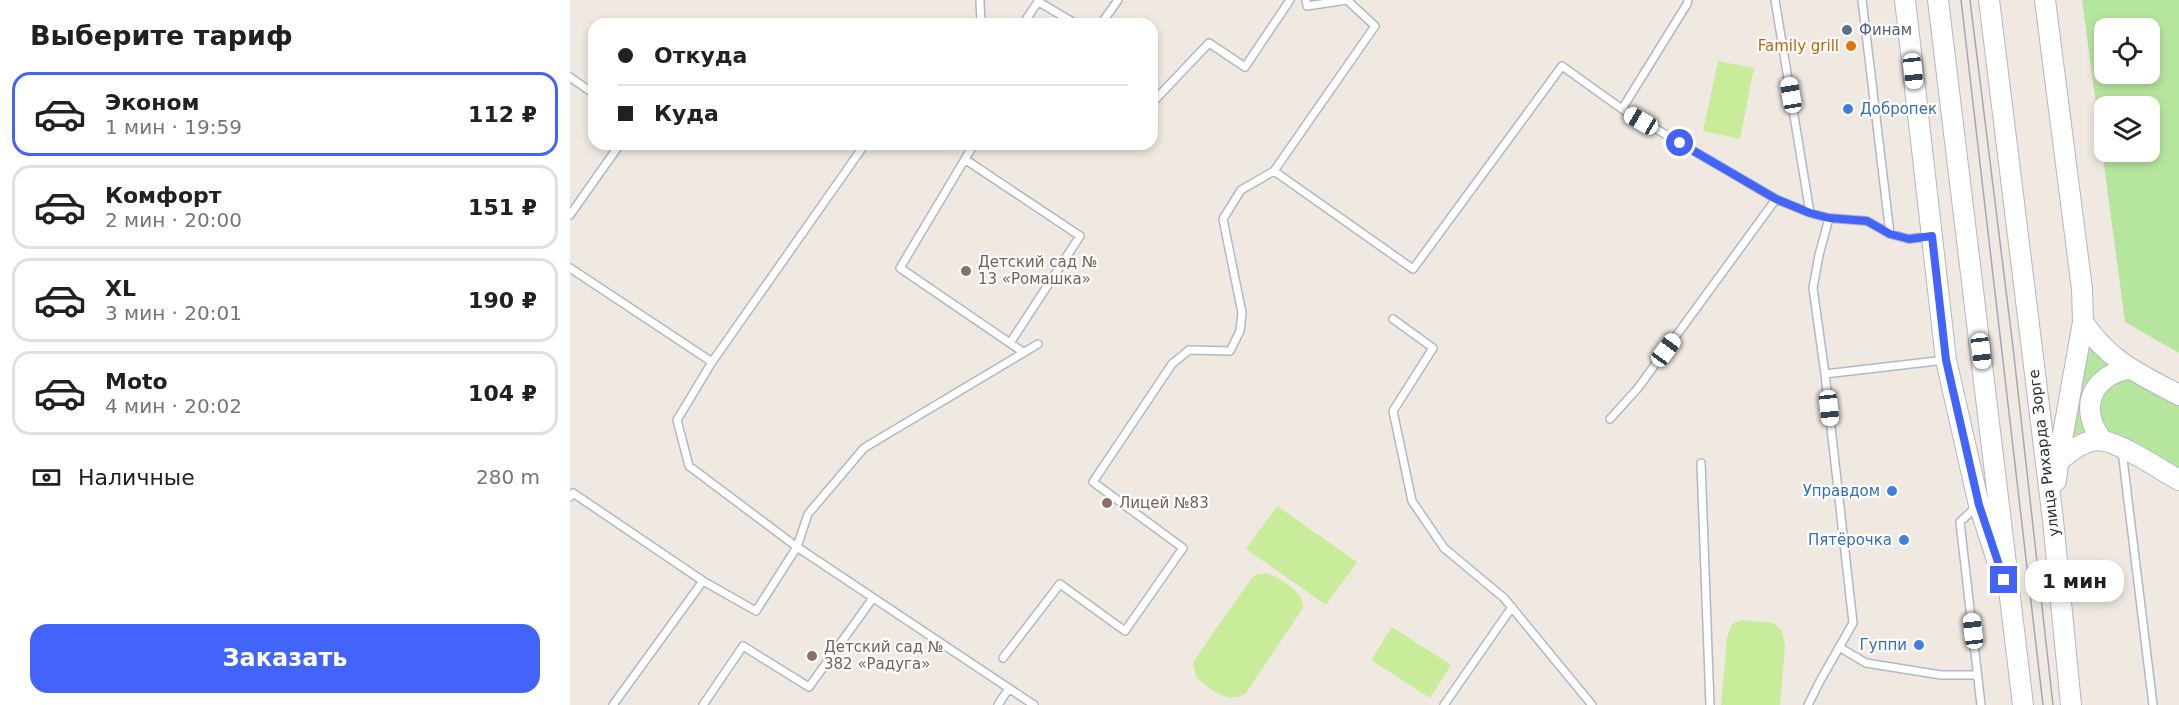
<!DOCTYPE html>
<html lang="ru">
<meta charset="utf-8">
<style>
:root{--surface:#fff;--page:#f2f2f2;--text:#202124;--muted:#757577;--line:#e0e0e0;--accent:#4264fb}
body{margin:0;font-family:"DejaVu Sans",sans-serif;background:var(--page);color:var(--text);height:100vh;display:flex;flex-direction:column;font-size:22px;white-space:nowrap}
*{box-sizing:border-box;margin:0}
p{font-size:20px;color:var(--muted)}
.icon{flex:none;width:33px;height:33px;fill:none;stroke:currentColor;stroke-width:2;stroke-linecap:round;stroke-linejoin:round}
.map{position:relative;flex:1;overflow:hidden}
.side{display:flex;flex-direction:column;background:var(--surface);width:570px}
.side>*{flex:none}
.top-card{position:absolute;left:18px;top:18px;width:570px;height:132px;border-radius:18px;box-shadow:0 3px 9px #0003;display:grid;align-content:center;height:132px;padding:0 30px;background:var(--surface)}
.buttons{position:absolute;left:1524px;top:18px;display:grid;gap:12px}
.buttons a{display:grid;place-items:center;width:66px;height:66px;border-radius:12px;background:var(--surface);box-shadow:0 3px 9px #0003;font-size:30px}
.end{position:absolute;width:27px;height:27px;margin:-14px;border:8px solid #4264fb;background:#fff;box-shadow:0 0 0 3px #fff}
.from{border-radius:50%}
.bubble{position:absolute;height:42px;border-radius:18px;background:var(--surface);box-shadow:0 3px 9px #0003;font-size:20px;font-weight:600;line-height:42px;text-align:center}
.car{position:absolute;width:18px;height:36px;margin:-18px -9px;border-radius:8px;box-shadow:0 0 4px 2px #0007;background:linear-gradient(#fff 24%,#345 0 40%,#fff 0 76%,#345 0 86%,#fff 0)}
.top-card b{display:flex;align-items:center;gap:21px;height:57px;font-size:22px}
.top-card b+b{border-top:2px solid var(--line)}
.top-card i{width:15px;height:15px;background:var(--text)}
ul{padding:0;list-style:none}
li{display:flex;align-items:center;gap:18px;height:84px;margin:0 12px 9px;padding:0 18px;border:3px solid var(--line);border-radius:18px}
li div{flex:1}
li b{display:block;font-size:22px}
li em{font-style:normal;font-weight:600}
li.on{border-color:var(--accent)}
li>.icon{width:54px;height:54px;stroke-width:1.5}
h2{padding:0 30px;font-size:27px;line-height:72px}
.pay{display:flex;align-items:center;gap:15px;height:66px;padding:0 30px;font-size:22px}
.pay p{margin-inline-start:auto}
.primary-button{display:flex;gap:12px;margin-top:auto;padding:12px 30px}
.primary-button a{flex:1;height:69px;border-radius:18px;background:var(--accent);color:#fff;font-size:24px;font-weight:600;line-height:69px;text-align:center}
main{display:flex;flex:1;min-height:0}
.map>svg:first-child{display:block}
.green{fill:#b6e59e;fill-rule:evenodd}
.pitch{fill:#c9ec9a}
.lines{fill:none;stroke-linecap:round;stroke-linejoin:round}
.lane-casing{stroke:#b4b7c1;stroke-width:10}
.secondary-casing{stroke:#b4b7c1;stroke-width:22}
.lane{stroke:#fff;stroke-width:7}
.secondary{stroke:#fff;stroke-width:20}
.tram{stroke:#a3a6b8;stroke-width:1.5}
.route{stroke:#4264fb;stroke-width:8}
.service-dot{fill:#5c6f8a;stroke:#fff;stroke-width:2}
.food-dot{fill:#e8710a;stroke:#fff;stroke-width:2}
.shop-dot{fill:#3f7fe0;stroke:#fff;stroke-width:2}
.education-dot{fill:#8d6e63;stroke:#fff;stroke-width:2}
.labels{text-anchor:middle;stroke-width:4.5;stroke-linejoin:round;paint-order:stroke}
.service-label{font-size:15px;fill:#4e5e75;stroke:#fff;text-anchor:start}
.food-label{font-size:15px;fill:#c56008;stroke:#fff;text-anchor:end}
.shop-label{font-size:15px;fill:#366cbe;stroke:#fff;text-anchor:end}
.education-label{font-size:15px;fill:#785e54;stroke:#fff;text-anchor:start}
.street-label{font-size:15px;fill:#2e2e2e;stroke:#fff}
</style>
<main>
<section class="side">
<h2>Выберите тариф</h2>
<ul>
<li class="on"><svg class="icon" aria-label="car" viewBox="0 0 24 24"><path d="M5 17H2v-5l4-1 3-4h7l3 4 3 1v5h-3M9 17h6M6 11h13"/><circle cx="7" cy="17" r="2"/><circle cx="17" cy="17" r="2"/></svg><div><b>Эконом</b><p>1 мин · 19:59</p></div><em>112 ₽</em></li>
<li><svg class="icon" aria-label="car" viewBox="0 0 24 24"><path d="M5 17H2v-5l4-1 3-4h7l3 4 3 1v5h-3M9 17h6M6 11h13"/><circle cx="7" cy="17" r="2"/><circle cx="17" cy="17" r="2"/></svg><div><b>Комфорт</b><p>2 мин · 20:00</p></div><em>151 ₽</em></li>
<li><svg class="icon" aria-label="car" viewBox="0 0 24 24"><path d="M5 17H2v-5l4-1 3-4h7l3 4 3 1v5h-3M9 17h6M6 11h13"/><circle cx="7" cy="17" r="2"/><circle cx="17" cy="17" r="2"/></svg><div><b>XL</b><p>3 мин · 20:01</p></div><em>190 ₽</em></li>
<li><svg class="icon" aria-label="car" viewBox="0 0 24 24"><path d="M5 17H2v-5l4-1 3-4h7l3 4 3 1v5h-3M9 17h6M6 11h13"/><circle cx="7" cy="17" r="2"/><circle cx="17" cy="17" r="2"/></svg><div><b>Moto</b><p>4 мин · 20:02</p></div><em>104 ₽</em></li>
</ul>
<div class="pay"><svg class="icon" aria-label="cash" viewBox="0 0 24 24"><path d="M3 7h18v10H3z"/><circle cx="12" cy="12" r="2"/></svg>Наличные<p>280 m</p></div>
<div class="primary-button"><a>Заказать</a></div>
</section>
<div class="map">
<svg width="1609" height="705" viewBox="0 0 1609 705">
<rect width="100%" height="100%" fill="#efe9e1"/>
<!-- green -->
<path class="green" d="M1512,0H1609V353L1555,322ZM1534,28H1580V74H1534ZM1534,106H1580V152H1534Z
M1519,343L1542,362C1511,383 1519,396 1518,430L1503,436Z
M1556,378L1566,381L1609,405V471L1538,432C1531,425 1531,421 1530,411C1526,388 1538,387 1556,378Z"/>
<!-- pitch -->
<path class="pitch" d="M1148,61L1184,68L1170,139L1133,131Z
M707,506L787,562L756,605L676,549Z
M697,573C710,578 735,592 733,608L675,694C658,705 639,688 626,677L623,662L681,579L685,575Z
M1172,620L1203,623L1212,630L1215,646L1210,705H1151L1157,638L1162,624Z
M822,627L881,665L860,698L801,660Z"/>
<g class="lines">
<!-- lane casing -->
<g class="lane-casing">
<path id="lane" d="M410,0L411,24
M736,0L737,6L777,0L805,26L704,171L843,269L992,66L1052,109L1117,4L1118,0
M1205,0L1240,213
M1292,0L1320,234
M469,2L506,24
M453,24L469,0
M531,24L548,0
M0,77L24,94
M582,103L639,43L675,67L720,0
M1052,109L1206,199L1240,213L1259,218L1297,221L1320,234L1339,239L1360,236
M295,144L142,362L107,420L119,466L227,547L464,705
M404,144L330,268L453,352
M396,160L510,236L440,343
M0,215L50,144
M0,268L142,362
M823,319L863,348L823,411L842,501L874,548L934,598L1022,705
M1255,374L1243,288L1249,255L1259,218
M1040,419L1068,388L1206,199
M1552,451L1583,705
M1131,463L1140,705
M0,497L3,493L133,581L43,705
M1407,506L1390,522L1411,705
M133,581L186,611L227,547L238,514L294,448L468,344
M1269,647L1296,663L1371,675H1407
M433,658L490,584L555,631L613,548L523,482L602,364L619,350L660,351L670,331L672,313L653,219L671,190L704,171
M133,705L173,646L239,687L303,598
M428,705L439,688
M874,705L942,607
M1238,705L1250,681L1283,623L1255,374L1375,360"/>
</g>
<!-- secondary casing -->
<g class="secondary-casing">
<path id="secondary" d="M1335,0L1376,360L1409,505L1427,560
M1368,0L1453,705
M1419,0L1483,520L1501,705
M1475,0L1512,289L1513,322L1488,462L1486,481
M1513,322C1539,361 1569,374 1609,395
M1532,440C1509,409 1520,377 1558,369
M1488,462C1499,452 1517,437 1534,441C1552,444 1591,470 1609,480"/>
</g>
<!-- lane -->
<use href="#lane" class="lane"/>
<!-- secondary -->
<use href="#secondary" class="secondary"/>
<!-- tram -->
<path class="tram" d="M1391,0L1473,705
M1400,0L1443,347L1483,705"/>
</g>
<g class="lines">
<!-- route -->
<path class="route" d="M1110,143L1206,199L1240,213L1259,218L1297,221L1320,234L1339,239L1362,236L1376,360L1409,505L1434,580"/>
</g>
<!-- markers -->
<circle class="service-dot" cx="1277" cy="30" r="6"/>
<circle class="food-dot" cx="1281" cy="46" r="6"/>
<g class="shop-dot">
<circle cx="1278" cy="109" r="6"/>
<circle cx="1322" cy="491" r="6"/>
<circle cx="1334" cy="540" r="6"/>
<circle cx="1349" cy="645" r="6"/>
</g>
<g class="education-dot">
<circle cx="396" cy="271" r="6"/>
<circle cx="537" cy="503" r="6"/>
<circle cx="242" cy="656" r="6"/>
</g>
<g class="labels">
<!-- service labels -->
<g class="service-label">
<text x="1289" y="35">Финам</text>
</g>
<!-- food labels -->
<g class="food-label">
<text x="1269" y="51">Family grill</text>
</g>
<!-- shop labels -->
<g class="shop-label">
<text x="1290" y="114" text-anchor="start">Добропек</text>
<text x="1310" y="496">Управдом</text>
<text x="1322" y="545">Пятёрочка</text>
<text x="1337" y="650">Гуппи</text>
</g>
<!-- education labels -->
<g class="education-label">
<text x="408" y="267">Детский сад №<tspan x="408" dy="17">13 «Ромашка»</tspan></text>
<text x="549" y="508">Лицей №83</text>
<text x="254" y="652">Детский сад №<tspan x="254" dy="17">382 «Радуга»</tspan></text>
</g>
<!-- street labels -->
<g class="street-label">
<text transform="translate(1474 453) rotate(-97)" y="5">улица Рихарда Зорге</text>
</g>
</g>
</svg>
<div class="buttons">
<a><svg class="icon" aria-label="locate" viewBox="0 0 24 24"><circle cx="12" cy="12" r="6"/><path d="M12 2v4M12 18v4M2 12h4M18 12h4"/></svg></a>
<a><svg class="icon" aria-label="layers" viewBox="0 0 24 24"><path d="M12 4l9 5-9 5-9-5zM3 14l9 5 9-5"/></svg></a>
</div>
<i class="end from" style="left:1110px;top:143px"></i>
<i class="end" style="left:1434px;top:580px"></i>
<div class="bubble" style="left:1455px;top:560px;width:99px">1 мин</div>
<i class="car" style="left:1343px;top:71px;rotate:174deg"></i>
<i class="car" style="left:1221px;top:95px;rotate:351deg"></i>
<i class="car" style="left:1071px;top:121px;rotate:300deg"></i>
<i class="car" style="left:1096px;top:350px;rotate:36deg"></i>
<i class="car" style="left:1411px;top:351px;rotate:173deg"></i>
<i class="car" style="left:1259px;top:408px;rotate:174deg"></i>
<i class="car" style="left:1403px;top:631px;rotate:353deg"></i>
<div class="top-card">
<b><i class="from"></i>Откуда</b>
<b><i></i>Куда</b>
</div>
</div>
</main>
